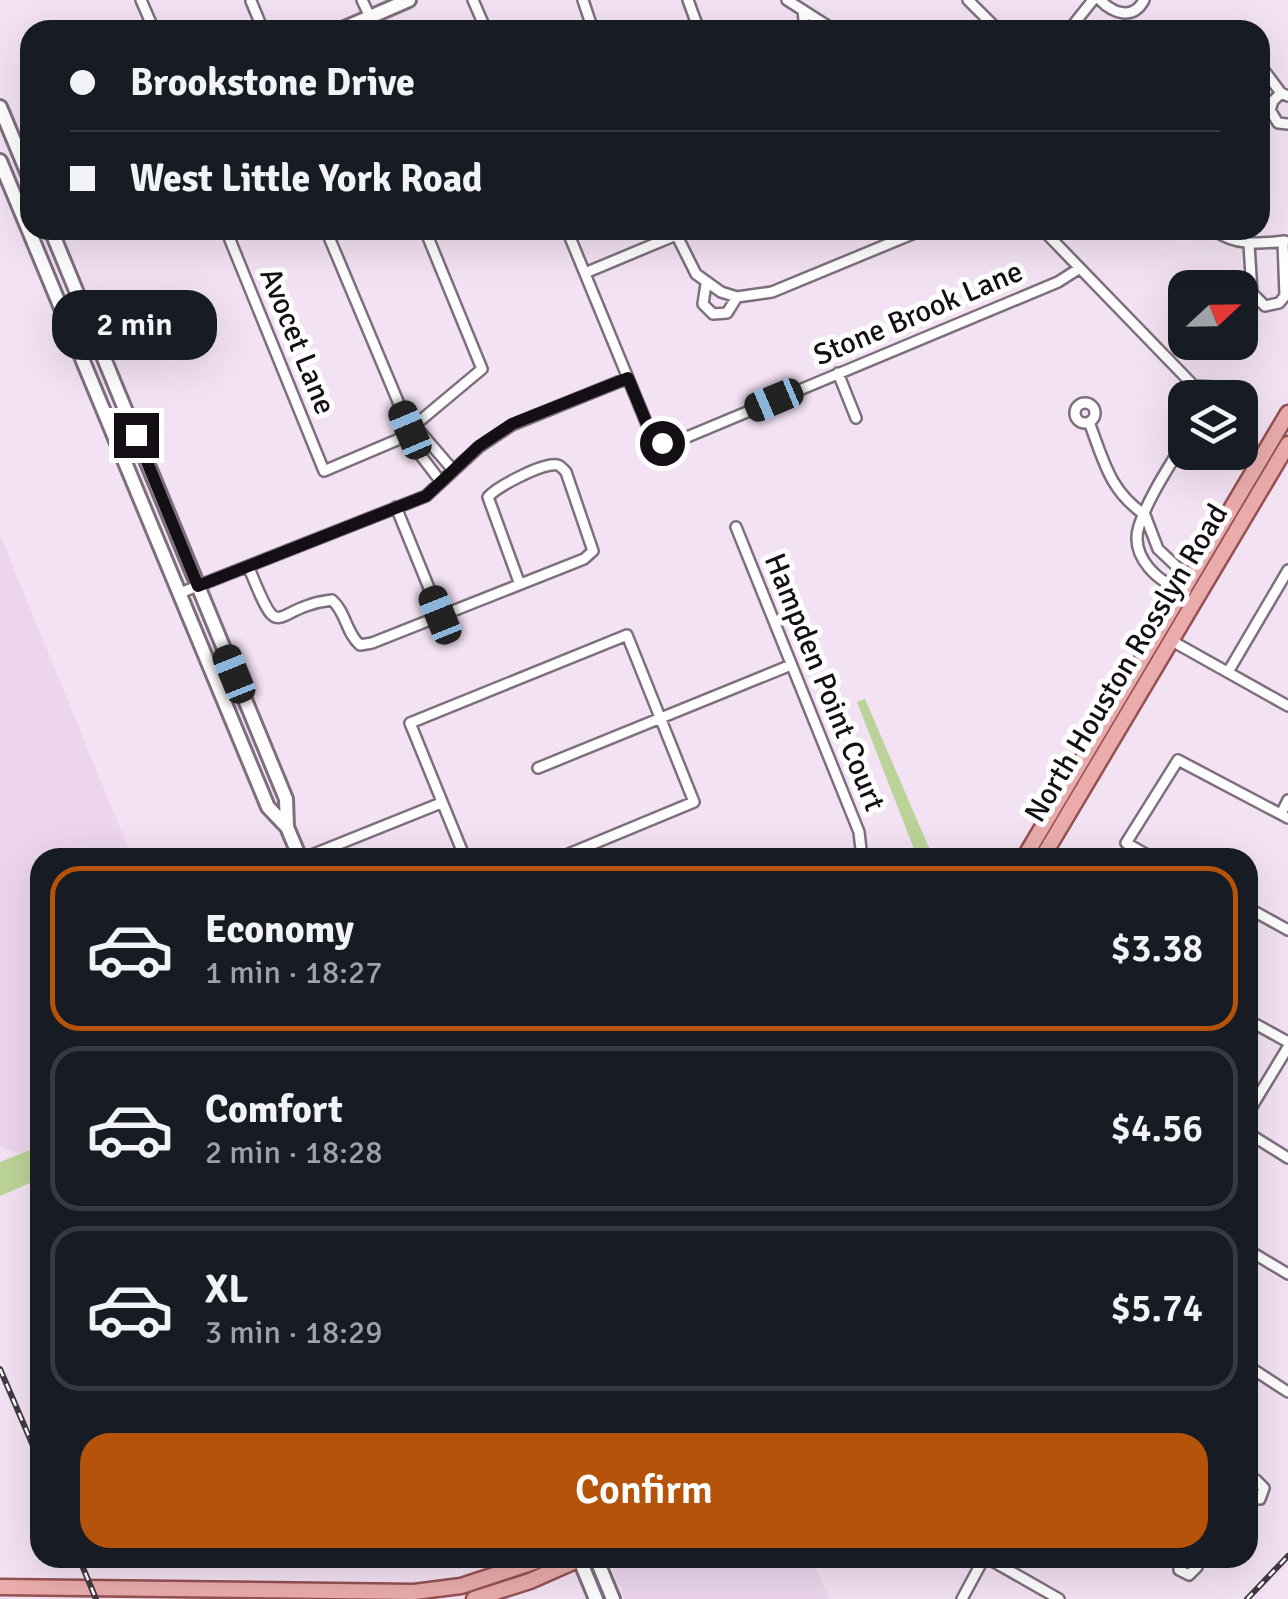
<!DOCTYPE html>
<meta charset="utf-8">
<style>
:root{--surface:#171b24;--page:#20242c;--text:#f1f3f6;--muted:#9ea1a6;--line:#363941;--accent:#b45309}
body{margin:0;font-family:Signika,sans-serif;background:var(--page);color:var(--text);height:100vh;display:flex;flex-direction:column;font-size:38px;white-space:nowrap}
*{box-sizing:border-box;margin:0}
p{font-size:32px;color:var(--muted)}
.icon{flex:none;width:55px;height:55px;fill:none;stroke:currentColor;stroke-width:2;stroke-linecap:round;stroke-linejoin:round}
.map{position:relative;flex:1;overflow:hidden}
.sheet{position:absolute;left:30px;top:848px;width:1228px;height:720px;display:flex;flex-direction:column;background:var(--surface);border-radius:30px;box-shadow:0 10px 40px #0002}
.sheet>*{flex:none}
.guide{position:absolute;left:20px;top:20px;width:1250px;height:220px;border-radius:30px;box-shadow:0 10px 40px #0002;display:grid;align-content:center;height:220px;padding:0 50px;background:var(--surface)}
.needle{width:65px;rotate:68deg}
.fabs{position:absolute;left:1168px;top:270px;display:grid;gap:20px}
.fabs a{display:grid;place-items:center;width:90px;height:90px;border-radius:20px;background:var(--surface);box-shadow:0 10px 40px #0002;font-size:50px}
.end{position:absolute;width:45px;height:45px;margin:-22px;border:12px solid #140f14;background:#fff;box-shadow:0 0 0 5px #fff}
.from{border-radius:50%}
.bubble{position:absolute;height:70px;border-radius:30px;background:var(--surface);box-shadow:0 10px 40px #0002;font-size:32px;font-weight:600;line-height:70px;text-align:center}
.car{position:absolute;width:30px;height:60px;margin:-30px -15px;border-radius:12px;box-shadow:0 0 8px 2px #0007;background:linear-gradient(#222 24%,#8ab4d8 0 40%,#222 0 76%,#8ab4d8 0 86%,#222 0)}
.guide b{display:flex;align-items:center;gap:35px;height:95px;font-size:38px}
.guide b+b{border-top:2px solid var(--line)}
.guide i{width:25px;height:25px;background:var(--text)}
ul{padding:18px 0 0;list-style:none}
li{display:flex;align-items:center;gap:30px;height:165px;margin:0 20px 15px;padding:0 30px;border:5px solid var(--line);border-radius:30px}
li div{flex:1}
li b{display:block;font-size:38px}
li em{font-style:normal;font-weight:600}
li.current{border-color:var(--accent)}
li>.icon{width:90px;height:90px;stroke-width:1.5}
.button{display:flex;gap:20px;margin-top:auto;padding:20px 50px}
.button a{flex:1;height:115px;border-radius:30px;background:var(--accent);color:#fff;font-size:40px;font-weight:600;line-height:115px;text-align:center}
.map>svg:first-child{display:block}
.built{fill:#edd6ed}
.green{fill:#bbd398}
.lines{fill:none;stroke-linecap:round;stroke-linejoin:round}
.street-casing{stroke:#7e6f7e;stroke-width:14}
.secondary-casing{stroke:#7e6f7e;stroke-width:18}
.primary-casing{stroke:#955152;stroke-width:19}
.street{stroke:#fff;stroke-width:9}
.secondary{stroke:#fff;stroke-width:12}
.primary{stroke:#e9acab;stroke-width:14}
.rail-casing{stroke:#403940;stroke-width:6}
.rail{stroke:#fff;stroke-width:2.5;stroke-dasharray:8;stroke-linecap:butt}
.route{stroke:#140f14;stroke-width:12}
.labels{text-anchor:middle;stroke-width:10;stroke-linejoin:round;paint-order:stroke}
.street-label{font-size:30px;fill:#140f14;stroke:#fff}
</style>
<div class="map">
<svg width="1288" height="1599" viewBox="0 0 1288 1599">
<rect width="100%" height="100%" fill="#f3e2f3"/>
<!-- built -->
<path class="built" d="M0,535L132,857L40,858V1146L20,1154L0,1146Z
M608,1558H812L829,1599H625Z"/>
<!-- green -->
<path class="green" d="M865,699L933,857H917L857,702Z
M40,1146L37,1180L0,1196V1162Z"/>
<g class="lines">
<!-- street casing -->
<g class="street-casing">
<path id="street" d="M141,0L154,30
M362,0L370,17
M473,0L486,30
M583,0L593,30
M688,0L699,30
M787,0L834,30
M968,0L998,30
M1100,0C1113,13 1133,21 1144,0
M251,1L263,30
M803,10L805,30
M1069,30L1093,0
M1260,65L1281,93
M1288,96L1281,93L1273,101L1270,110L1278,123L1288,124
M226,230L324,471L397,440L482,369L425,230
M326,230L410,430L412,444L441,482
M567,230L651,434L656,441L668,445L1058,282L1080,268
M674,230L696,274L721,292L737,297L772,292L922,230
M1043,230L1194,386L1196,398
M1214,230C1235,246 1260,244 1285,241
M1249,244L1252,293L1265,306L1279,303L1285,296L1283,241
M585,273L676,235
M706,284L703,304L713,314L727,313L737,297
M838,373L856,418
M1194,386L1215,387L1221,398
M1075 413a10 10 0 1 1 20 0a10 10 0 1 1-20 0Z
M1089,422C1104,461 1109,490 1145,515
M410,430L422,434L453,470
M1185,440C1169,467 1149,496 1139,526C1129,557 1160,585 1186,591
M396,507L440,615
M1145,515L1158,549L1191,580
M736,527L859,832L862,858
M249,568C282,650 270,607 332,600C346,612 346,633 360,645L372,643L584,559L593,551L566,472C560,466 560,464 551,465C536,467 498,486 488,497L519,582
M180,593L426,496L479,447L512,425L628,378
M1172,641L1288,706
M1228,672L1288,570
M538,768L791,665
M1281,814L1288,800
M304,858L441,803
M465,858L410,723L627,635L694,802L559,858
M1153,858L1126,843L1178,760L1288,818
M1248,908L1288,930
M1248,1020L1288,1042
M1248,1113L1288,1047
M1248,1133L1288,1158
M1248,1250L1288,1274
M1248,1366L1288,1392
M1248,1482L1256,1480L1264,1488L1260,1499L1248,1498
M987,1558L1059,1599
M1176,1558L1179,1560V1570L1189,1575L1197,1567L1193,1558
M962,1599L984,1558"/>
</g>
<!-- secondary casing -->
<g class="secondary-casing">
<path id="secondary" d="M340,30L409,0
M0,107L30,179
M0,161L268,807L287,827
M51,230L286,799L287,827L300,858
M579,1558L596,1599
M596,1558L613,1599"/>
</g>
<!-- primary casing -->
<g class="primary-casing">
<path id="primary" d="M1024,858L1288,413
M1042,858L1288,444
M0,1587L414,1592L461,1586L546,1558
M474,1599L530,1581L582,1558"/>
</g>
<!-- street -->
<use href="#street" class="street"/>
<!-- secondary -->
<use href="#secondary" class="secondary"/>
<!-- primary -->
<use href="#primary" class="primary"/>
<!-- rail casing -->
<g class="rail-casing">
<path id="rail" d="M0,1369L40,1462
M79,1558L96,1599
M1247,1599L1288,1556"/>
</g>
<!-- rail -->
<use href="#rail" class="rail"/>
</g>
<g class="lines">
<!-- route -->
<path class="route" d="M136,435L198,586L426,496L479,446L512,424L628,378L651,434L662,443"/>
</g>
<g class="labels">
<!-- street labels -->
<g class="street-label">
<text transform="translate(918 313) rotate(-23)" y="10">Stone Brook Lane</text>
<text transform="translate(298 341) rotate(68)" y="10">Avocet Lane</text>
<text transform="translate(1126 663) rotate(-59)" y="10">North Houston Rosslyn Road</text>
<text transform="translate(825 682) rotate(68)" y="10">Hampden Point Court</text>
</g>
</g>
</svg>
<div class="fabs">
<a><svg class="needle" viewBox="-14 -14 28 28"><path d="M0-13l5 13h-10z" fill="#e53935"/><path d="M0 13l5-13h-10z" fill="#9ea1a6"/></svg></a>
<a><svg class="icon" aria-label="layers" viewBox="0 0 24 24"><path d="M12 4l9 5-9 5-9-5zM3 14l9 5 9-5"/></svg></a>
</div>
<i class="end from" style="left:662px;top:443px"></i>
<i class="end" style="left:136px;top:435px"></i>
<div class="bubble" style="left:52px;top:290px;width:165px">2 min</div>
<i class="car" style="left:774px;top:400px;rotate:247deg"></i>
<i class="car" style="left:410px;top:430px;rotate:337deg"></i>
<i class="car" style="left:440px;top:615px;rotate:338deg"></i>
<i class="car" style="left:234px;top:674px;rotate:338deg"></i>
<div class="guide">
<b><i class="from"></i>Brookstone Drive</b>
<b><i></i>West Little York Road</b>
</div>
<section class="sheet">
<ul>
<li class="current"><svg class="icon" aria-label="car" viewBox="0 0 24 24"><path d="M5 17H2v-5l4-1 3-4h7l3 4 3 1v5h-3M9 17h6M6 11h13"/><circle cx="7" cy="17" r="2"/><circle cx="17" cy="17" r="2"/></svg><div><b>Economy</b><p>1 min · 18:27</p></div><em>$3.38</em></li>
<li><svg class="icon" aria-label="car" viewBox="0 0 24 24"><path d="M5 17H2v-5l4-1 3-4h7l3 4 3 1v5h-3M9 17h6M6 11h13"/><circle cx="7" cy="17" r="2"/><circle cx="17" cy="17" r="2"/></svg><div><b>Comfort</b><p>2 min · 18:28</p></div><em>$4.56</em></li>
<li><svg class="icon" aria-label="car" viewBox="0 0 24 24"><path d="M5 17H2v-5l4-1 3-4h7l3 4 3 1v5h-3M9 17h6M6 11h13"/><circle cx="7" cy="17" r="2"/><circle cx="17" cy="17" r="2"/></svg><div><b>XL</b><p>3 min · 18:29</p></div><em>$5.74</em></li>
</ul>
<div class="button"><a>Confirm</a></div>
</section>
</div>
